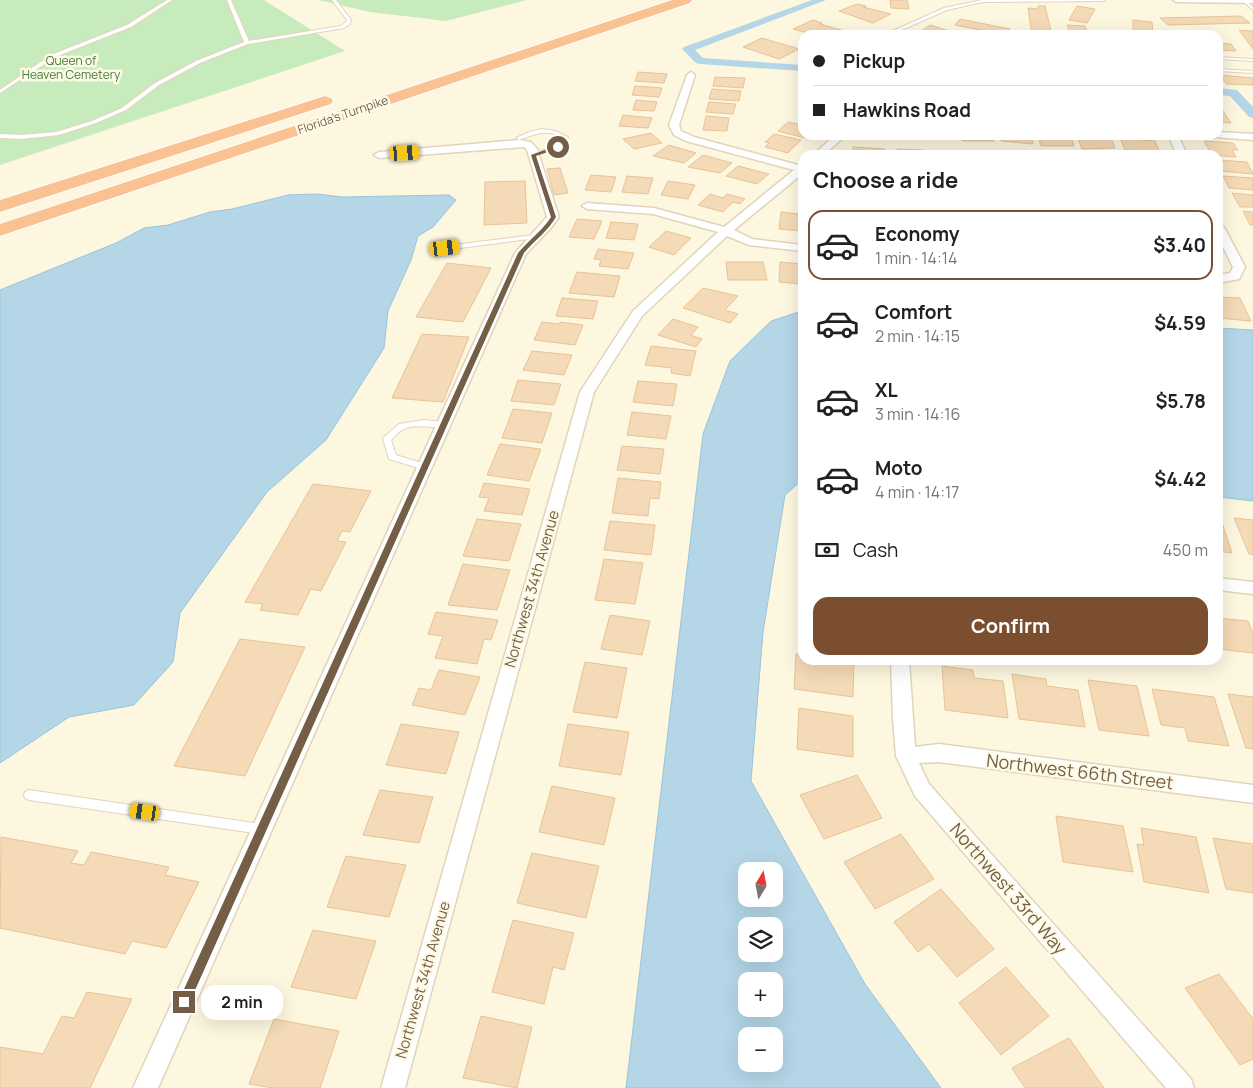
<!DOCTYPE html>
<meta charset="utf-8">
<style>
:root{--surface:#fff;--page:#f2f2f2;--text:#202124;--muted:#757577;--line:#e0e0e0;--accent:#7c4e30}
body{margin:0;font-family:Manrope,sans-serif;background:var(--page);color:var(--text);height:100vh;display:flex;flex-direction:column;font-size:19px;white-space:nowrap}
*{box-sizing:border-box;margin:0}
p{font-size:16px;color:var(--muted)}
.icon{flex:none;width:28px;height:28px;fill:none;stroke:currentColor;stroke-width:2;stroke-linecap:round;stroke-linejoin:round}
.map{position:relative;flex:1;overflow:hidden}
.side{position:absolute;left:798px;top:150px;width:425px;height:515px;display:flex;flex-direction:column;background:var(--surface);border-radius:15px;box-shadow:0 5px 20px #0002}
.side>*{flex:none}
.top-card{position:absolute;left:798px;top:30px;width:425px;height:110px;border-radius:15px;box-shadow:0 5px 20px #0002;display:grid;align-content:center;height:110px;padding:0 15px;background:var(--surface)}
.needle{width:32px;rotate:10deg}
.controls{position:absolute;left:738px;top:862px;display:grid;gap:10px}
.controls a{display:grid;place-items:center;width:45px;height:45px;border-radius:10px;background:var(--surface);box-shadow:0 5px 20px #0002;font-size:25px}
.end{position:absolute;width:22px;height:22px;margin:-11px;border:6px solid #745f46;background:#fff;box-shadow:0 0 0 2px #fff}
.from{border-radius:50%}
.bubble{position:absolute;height:35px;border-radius:15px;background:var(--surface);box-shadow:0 5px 20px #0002;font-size:16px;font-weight:700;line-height:35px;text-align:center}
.car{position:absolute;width:15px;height:30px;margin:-15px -8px;border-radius:6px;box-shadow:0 0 4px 1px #0007;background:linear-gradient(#f5c518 24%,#345 0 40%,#f5c518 0 76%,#345 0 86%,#f5c518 0)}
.top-card b{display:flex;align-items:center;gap:18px;height:48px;font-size:19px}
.top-card b+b{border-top:1px solid var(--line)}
.top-card i{width:12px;height:12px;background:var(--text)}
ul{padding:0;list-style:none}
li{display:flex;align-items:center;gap:15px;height:70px;margin:0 10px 8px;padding:0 5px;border:2px solid transparent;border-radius:15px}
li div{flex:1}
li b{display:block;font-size:19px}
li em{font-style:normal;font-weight:700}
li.active{border-color:var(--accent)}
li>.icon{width:45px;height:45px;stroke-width:1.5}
h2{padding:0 15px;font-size:22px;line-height:60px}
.pay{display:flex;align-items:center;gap:12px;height:55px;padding:0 15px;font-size:19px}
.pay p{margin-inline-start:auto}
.cta{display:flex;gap:10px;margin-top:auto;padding:10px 15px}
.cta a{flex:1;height:58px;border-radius:15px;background:var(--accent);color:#fff;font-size:20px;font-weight:700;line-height:58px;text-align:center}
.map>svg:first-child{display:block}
.green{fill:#c8ebbe}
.water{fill:#b4d6e7;stroke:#9ac4d9;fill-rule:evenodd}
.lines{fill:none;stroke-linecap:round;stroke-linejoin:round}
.canal{fill:#b4d6e7;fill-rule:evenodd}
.building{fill:#f4dab6;stroke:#e7c396}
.service-casing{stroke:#e1d4bb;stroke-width:2}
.minor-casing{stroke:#e1d4bb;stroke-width:3}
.motorway-casing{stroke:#fff;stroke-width:2}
.service{fill:#fff;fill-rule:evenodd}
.minor{fill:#fff;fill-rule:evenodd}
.motorway{fill:#fac193;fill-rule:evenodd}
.route{fill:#745f46}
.labels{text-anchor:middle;stroke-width:5;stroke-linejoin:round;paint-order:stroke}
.far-park-label{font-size:12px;fill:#457b3e;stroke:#fffae7}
.far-street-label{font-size:12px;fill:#745f46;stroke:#fffae7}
.street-label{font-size:15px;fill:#745f46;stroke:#fffae7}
.near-street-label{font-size:18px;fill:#745f46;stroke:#fffae7}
</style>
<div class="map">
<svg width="1253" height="1088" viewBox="0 0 1253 1088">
<rect width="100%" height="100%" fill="#fdf7e0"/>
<!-- green -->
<path class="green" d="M0,0H264L345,51L0,165Z
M318,0H527L446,21L370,12Z"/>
<!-- water -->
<path class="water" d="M317,194L342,197L449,195L456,200L433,227L418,236L411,260L388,311L384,348L326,440L267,492L180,613L173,662L134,705L69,717L0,763V290L116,243L144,228L168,225L210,212L232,209L288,195Z
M802,311V480L785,495L763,632L751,781L865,984L941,1088H626L703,434L730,361L771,321ZM746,871H774V899H746ZM746,926H774V954H746ZM746,981H774V1009H746ZM746,1036H774V1064H746Z
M1218,328L1253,330V501L1218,497Z"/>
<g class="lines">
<!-- canal -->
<path class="canal" d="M812,0H826L695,50L703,58L802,65V71L700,64L696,63L682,49L684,47Z
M1218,88L1237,90L1253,107V118L1249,117L1230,96L1218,95Z"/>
</g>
<!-- building -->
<path class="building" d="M890,0H907L909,9L891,8Z
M857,4L866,6L863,7L891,14L873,23L839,11Z
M1038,6H1045L1052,35H1032L1028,8L1038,9Z
M1077,6L1095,9L1087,23L1069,20Z
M1241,16L1250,23L1168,25L1160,18Z
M960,19L1010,29L1005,35L955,25Z
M813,20L822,23L820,24L848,32L840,35H815L793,29Z
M1133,20L1152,22L1153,35H1133Z
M930,25L956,33L952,35H909H916Z
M1067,25L1085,26L1088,35H1071Z
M1239,30L1253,31V49Z
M762,38L799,49L779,59L743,47Z
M1218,43L1231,44L1236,51L1218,50Z
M638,72L667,74L664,83L635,81Z
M1220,75L1253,78V85L1226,84Z
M715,77L745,78L743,88L713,86Z
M635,86L662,88L659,97L632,95Z
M712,89L741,91L739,101L709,99Z
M636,100L657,102L654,111L633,110Z
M709,102L736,104L733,114L706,112Z
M1218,110L1223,111L1231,123L1218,122Z
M623,115L652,118L648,128L619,126Z
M706,116L729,118L727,131L703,130Z
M788,122L802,125V135H808L805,138L778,131Z
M651,133L662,143L634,149L623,139Z
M774,134L801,140L788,153L765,147L769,143L765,142Z
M922,135H955V138L922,136Z
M961,135H993L994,141H962Z
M1000,135H1031L1033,144L1001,141Z
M1038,135L1071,136L1074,146H1041Z
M1077,136L1111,138L1115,148L1082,149Z
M1120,138L1155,141L1160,152L1125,150Z
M1204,141L1233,143L1238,150H1232L1236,157L1212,155Z
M669,145L696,153L684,163L653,156Z
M853,147L885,149L886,155H853Z
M897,149L923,150V155H898Z
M936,151L961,153L962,155H936Z
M703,155L732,163L720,173L688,167Z
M1218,160L1247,162L1253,174L1219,171Z
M738,166L769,174L757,184L726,176Z
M560,168L568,193L554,195L547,169Z
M591,175L616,177L611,192L585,190Z
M627,176L653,178L648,194L622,192Z
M1223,176L1253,178V190L1229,188Z
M525,181L527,223L484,225L485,182Z
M668,181L695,185L688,199L661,195Z
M1232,193L1253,195V207H1240Z
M710,194L723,198L727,194L745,199L740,204L733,202L723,212L698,205Z
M1243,211L1253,212V225H1250Z
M781,212L798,214V217H802V231L779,229Z
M577,219L602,221L594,239L569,237Z
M611,222L638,224L634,240L606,238Z
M666,231L691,238L674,255L649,247Z
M598,249L634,253L628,269L599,266L601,260L594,259Z
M726,262H763L767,280H728Z
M780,262L802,264V284L779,282Z
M447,263L491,268L463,322L416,317Z
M577,272L620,276L614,297L569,293Z
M703,288L738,296L725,310L738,314L730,323L683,308Z
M1218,297L1240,298L1251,321L1218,318Z
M562,298L598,301L593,319L556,316Z
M673,319L698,327L691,335L702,339L696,347L658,335Z
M542,322L560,324V322L583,325L575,345L534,340Z
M422,334L469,337L443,402L392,398Z
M651,346L696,351L690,376L671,373L672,368L645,365Z
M532,351L572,355L564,375L523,370Z
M518,380L561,384L554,405L511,401Z
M638,381L677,384L673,406L633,402Z
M513,409L552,413L542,443L502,438Z
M632,412L671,416L666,439L627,435Z
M500,444L541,449L529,481L487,475Z
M622,446L664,449L660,474L617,470Z
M618,478L661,482L659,499L650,498L648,516L612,513Z
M484,483L530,489L522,515L484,511L489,498L479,497Z
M313,484L371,491L350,532L342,531L337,541L346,542L321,591L311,589L298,615L260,610L263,604L245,602Z
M1218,516L1220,517L1232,553L1218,551Z
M1234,518L1253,520V555L1249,554Z
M477,519L521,524L509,561L463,556Z
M610,521L655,525L651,555L604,550Z
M800,558L802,559V579H799Z
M604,559L643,563L635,604L595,600Z
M463,564L510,570L497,610L448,605Z
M436,612L498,620L491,640L484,639L477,664L435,658L443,636L428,634Z
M610,615L650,621L642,655L601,649Z
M1218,618L1248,621L1253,634V653L1218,649Z
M240,639L305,647L245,776L174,766Z
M796,654L802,655V660H854L853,697L794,689Z
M585,662L627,668L617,718L573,712Z
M942,666L973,670L974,678L1003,681L1008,718L945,710Z
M439,670L480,677L465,715L412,705L419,688L431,690Z
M1012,674L1046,679L1047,686L1078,690L1085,727L1019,719Z
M1088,680L1137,686L1149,736L1099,730Z
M1152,689L1214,697L1229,746L1188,741L1185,728L1161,725Z
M1228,694L1253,697V749L1246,748Z
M799,708L853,716V757L797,749Z
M401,724L459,732L446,774L386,765Z
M568,724L629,732L621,775L559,766Z
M857,775L882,818L824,839L800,795Z
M552,786L615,798L604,845L539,832Z
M380,790L433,797L419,843L363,835Z
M1056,816L1123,826L1133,872L1063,862Z
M1141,828L1196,837L1209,893L1144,882L1137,844L1144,845Z
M901,834L934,879L875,909L844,862Z
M1,837L78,851L71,863L84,865L91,852L169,867L165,875L199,882L166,948L132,941L125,954L0,928Z
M1213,838L1253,844V893L1226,889Z
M532,853L599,866L586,918L517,903Z
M346,856L406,865L389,917L327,907Z
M941,889L994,949L957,977L929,944L918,952L894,922Z
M513,920L574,933L564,970L553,967L544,1004L492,992Z
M313,930L376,941L356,999L291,987Z
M1006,967L1049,1016L1001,1055L959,1003Z
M1219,974L1253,1019V1059L1240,1065L1185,988Z
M87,992L132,999L90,1088H0V1047L43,1054L62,1016L74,1018Z
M481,1016L532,1027L517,1088L463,1078Z
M274,1019L339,1031L320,1088H273L249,1084Z
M1069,1038L1104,1088H1025L1012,1068Z"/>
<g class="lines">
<!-- service casing -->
<g class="service-casing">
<path id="service" d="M167,0H172L131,27L55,57L0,93V90L51,55L127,25Z
M227,0H231L249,41L341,26L346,22L347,20L332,0H336L351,20L350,24L344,28L248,44L200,63L159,85L126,110L96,123L59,135L21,139L0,138V134L21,135L56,132L92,121L122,108L155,83L196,61L244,42Z
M982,0H1105L1103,1L983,2L947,10L890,35H884L944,8Z
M1242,0H1246L1253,7V10Z
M1218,57L1253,59V61L1218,59Z
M1218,69L1253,71V73L1218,71Z
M542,129L555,131L568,137L559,148L531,156V154L555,146L562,137C546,129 535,134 519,140L516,138L529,132Z
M534,235L537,237L536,238L445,250L442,248L445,246Z
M424,420L444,422L448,425C440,431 416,422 404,429C399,431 395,436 391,440L396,455L428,465L429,467L428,469L425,470L389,459L383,439L384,437L399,424Z
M29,790L261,824L265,825L267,829L265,833L261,834L29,800L25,798L24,795L25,792Z"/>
</g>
<!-- minor casing -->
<g class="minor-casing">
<path id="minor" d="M1173,0H1253V3L1177,2Z
M691,72L695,75L679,125L681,131L694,137L802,166V174L734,230L752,239L802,245V251L749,245L727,236L642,316L594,392L405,1088H381L580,392L633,311L718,232L653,214L587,209L582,206L587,203L654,208L724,227L794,170L686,141L674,135L669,125L687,75Z
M1218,132L1253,134V140L1215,137L1213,135H1218Z
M835,135H846L824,155H813Z
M1168,135H1178L1187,155H1177Z
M520,140L531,142L537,149L559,217L550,229L526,254L158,1088H133L515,253L547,217L527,150L524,147L379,158L374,155L379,152Z
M1218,224L1224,227L1245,267L1239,279L1218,283V275L1230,273L1233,267L1218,237Z
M1218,578L1253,582V594L1218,590Z
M891,660H909L915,747L939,744L1253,785V803L939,762L919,763L929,784L1191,1079L1194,1088H1166L915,796L896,756L893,718Z"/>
</g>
<!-- motorway casing -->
<g class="motorway-casing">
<path id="motorway" d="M672,0H692L690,3L0,236V224Z
M325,96L331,98L333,101L331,104L0,212V200Z"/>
</g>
<!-- service -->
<use href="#service" class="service"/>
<!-- minor -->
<use href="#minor" class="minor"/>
<!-- motorway -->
<use href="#motorway" class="motorway"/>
</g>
<!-- route -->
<path class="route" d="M558,145L559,148L536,156L556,217C548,231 535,240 524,253L188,1006L184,1008L180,1006L178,1002L180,998L518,253C529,240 543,230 551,217L531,155Z"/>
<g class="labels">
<!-- far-park labels -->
<g class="far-park-label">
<text x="71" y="65">Queen of<tspan x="71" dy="14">Heaven Cemetery</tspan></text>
</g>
<!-- far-street labels -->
<g class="far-street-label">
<text transform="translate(343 115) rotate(-19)" y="4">Florida's Turnpike</text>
</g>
<!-- street labels -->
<g class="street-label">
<text transform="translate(532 589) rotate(-74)" y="5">Northwest 34th Avenue</text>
<text transform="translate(423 980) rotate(-74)" y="5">Northwest 34th Avenue</text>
</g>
<!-- near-street labels -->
<g class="near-street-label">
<text transform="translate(1080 772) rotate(7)" y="6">Northwest 66th Street</text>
<text transform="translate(1008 889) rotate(49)" y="6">Northwest 33rd Way</text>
</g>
</g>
</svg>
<div class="controls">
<a><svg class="needle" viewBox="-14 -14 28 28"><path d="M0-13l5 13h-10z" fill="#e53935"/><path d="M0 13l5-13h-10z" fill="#757577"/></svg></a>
<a><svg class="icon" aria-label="layers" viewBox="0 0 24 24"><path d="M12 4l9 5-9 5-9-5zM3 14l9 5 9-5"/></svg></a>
<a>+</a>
<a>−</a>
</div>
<i class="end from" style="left:558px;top:147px"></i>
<i class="end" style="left:184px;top:1002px"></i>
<div class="bubble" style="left:201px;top:985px;width:82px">2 min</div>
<i class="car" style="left:405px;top:153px;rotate:86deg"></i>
<i class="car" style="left:445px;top:248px;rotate:83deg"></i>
<i class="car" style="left:145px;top:812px;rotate:278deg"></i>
<div class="top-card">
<b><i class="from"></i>Pickup</b>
<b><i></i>Hawkins Road</b>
</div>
<section class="side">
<h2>Choose a ride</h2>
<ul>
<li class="active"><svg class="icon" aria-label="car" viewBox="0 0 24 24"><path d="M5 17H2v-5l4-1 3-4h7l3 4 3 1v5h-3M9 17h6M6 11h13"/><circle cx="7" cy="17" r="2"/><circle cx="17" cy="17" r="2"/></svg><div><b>Economy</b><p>1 min · 14:14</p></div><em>$3.40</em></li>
<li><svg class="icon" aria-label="car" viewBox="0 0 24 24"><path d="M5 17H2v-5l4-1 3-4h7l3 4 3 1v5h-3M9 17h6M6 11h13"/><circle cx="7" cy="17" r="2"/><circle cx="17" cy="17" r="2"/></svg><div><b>Comfort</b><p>2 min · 14:15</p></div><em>$4.59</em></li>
<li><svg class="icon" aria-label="car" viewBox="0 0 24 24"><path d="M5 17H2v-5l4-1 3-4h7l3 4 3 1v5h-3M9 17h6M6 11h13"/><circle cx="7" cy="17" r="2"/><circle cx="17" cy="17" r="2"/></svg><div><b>XL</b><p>3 min · 14:16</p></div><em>$5.78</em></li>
<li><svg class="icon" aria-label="car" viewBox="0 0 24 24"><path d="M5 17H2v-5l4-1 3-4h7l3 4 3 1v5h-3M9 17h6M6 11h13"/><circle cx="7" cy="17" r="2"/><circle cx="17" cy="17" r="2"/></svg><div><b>Moto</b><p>4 min · 14:17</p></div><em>$4.42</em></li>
</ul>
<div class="pay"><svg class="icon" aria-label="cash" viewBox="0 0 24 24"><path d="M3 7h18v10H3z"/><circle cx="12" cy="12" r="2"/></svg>Cash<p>450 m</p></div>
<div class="cta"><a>Confirm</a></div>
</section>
</div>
